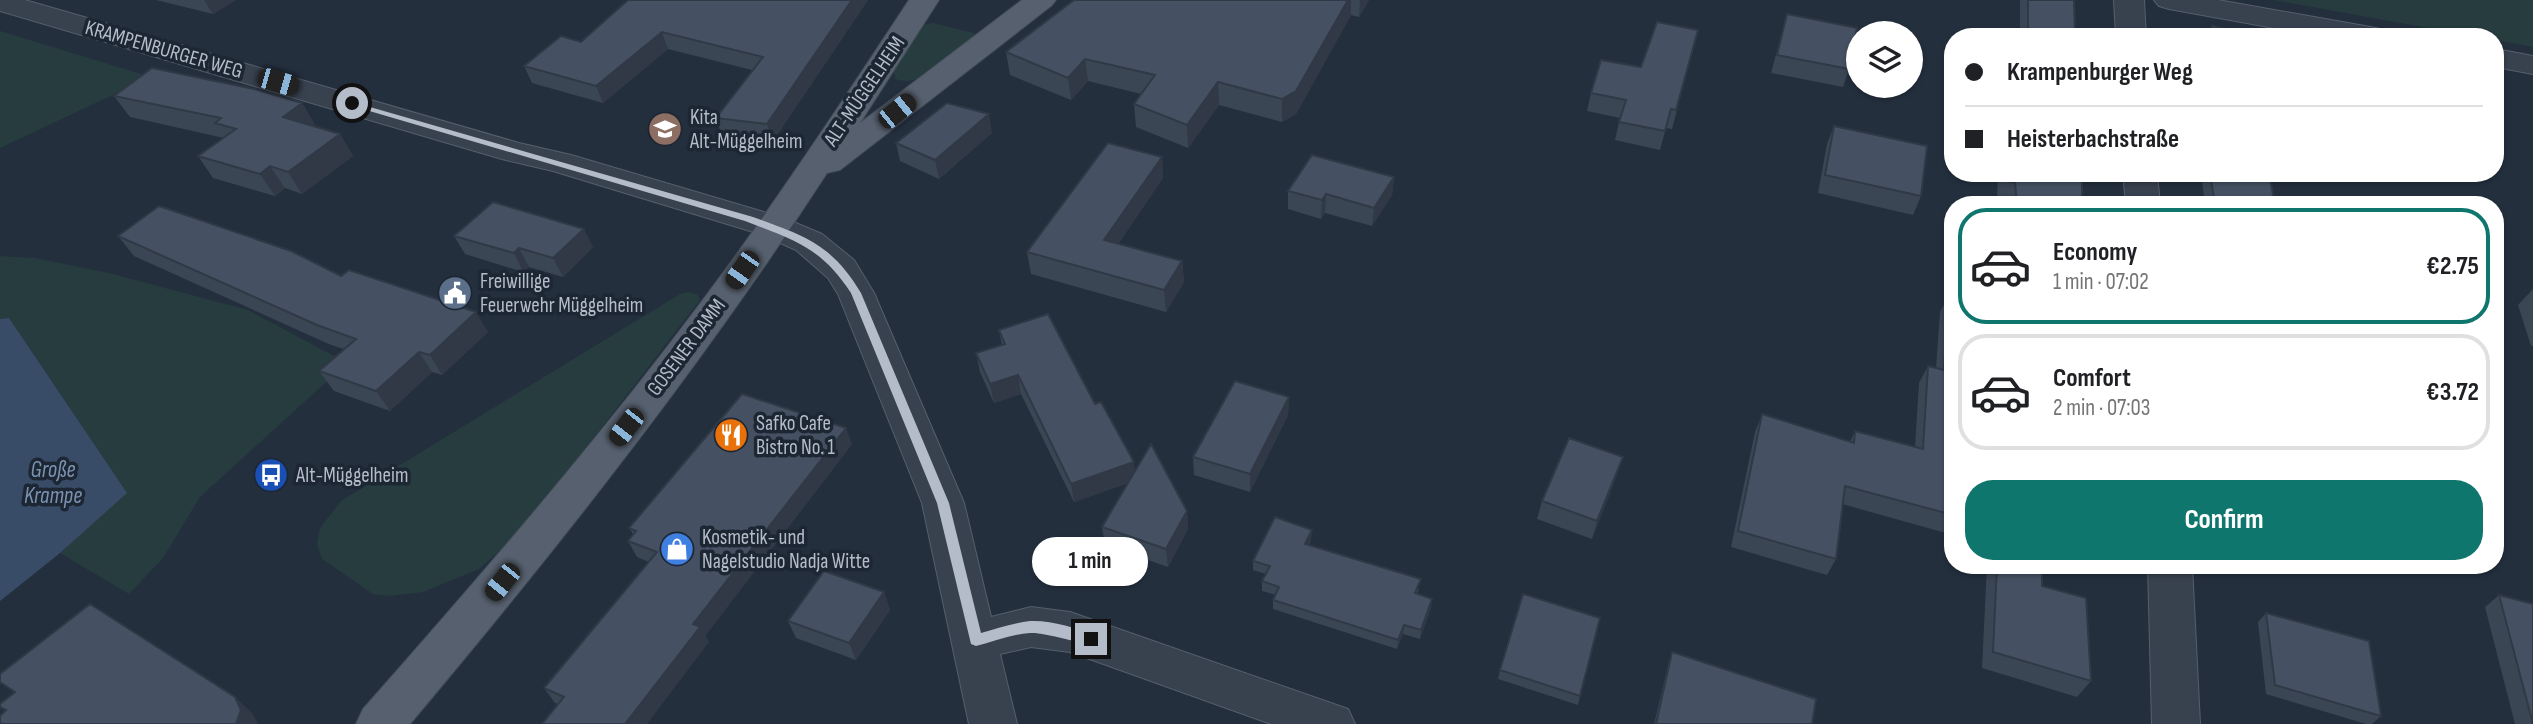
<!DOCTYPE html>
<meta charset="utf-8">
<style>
:root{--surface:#fff;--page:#f6f6f6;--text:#202124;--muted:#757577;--line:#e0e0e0;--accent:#0f766e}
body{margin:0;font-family:"Sofia Sans Condensed",sans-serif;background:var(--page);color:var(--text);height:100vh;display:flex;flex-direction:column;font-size:26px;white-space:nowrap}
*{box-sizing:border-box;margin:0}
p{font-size:23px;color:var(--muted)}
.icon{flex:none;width:38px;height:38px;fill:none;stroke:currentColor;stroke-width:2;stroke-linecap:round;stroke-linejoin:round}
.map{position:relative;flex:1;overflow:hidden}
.details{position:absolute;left:1944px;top:196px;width:560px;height:378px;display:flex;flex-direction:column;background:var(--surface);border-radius:28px;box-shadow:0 2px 5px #0004}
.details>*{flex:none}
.hud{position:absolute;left:1944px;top:28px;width:560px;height:154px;border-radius:28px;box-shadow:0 2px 5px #0004;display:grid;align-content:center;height:154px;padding:0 21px;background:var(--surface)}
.tools{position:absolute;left:1846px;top:21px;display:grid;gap:14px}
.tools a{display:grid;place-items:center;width:77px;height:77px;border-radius:50%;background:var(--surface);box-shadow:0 2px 5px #0004;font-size:35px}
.end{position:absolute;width:32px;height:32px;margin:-16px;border:9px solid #b4bcc9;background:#111;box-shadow:0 0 0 4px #111}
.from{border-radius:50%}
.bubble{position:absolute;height:49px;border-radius:24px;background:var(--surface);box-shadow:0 2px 5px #0004;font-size:23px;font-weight:700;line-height:49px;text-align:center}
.car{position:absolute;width:21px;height:42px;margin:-21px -10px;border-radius:9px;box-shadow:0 0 5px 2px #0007;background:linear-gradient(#222 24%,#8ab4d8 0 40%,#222 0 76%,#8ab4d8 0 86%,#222 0)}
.hud b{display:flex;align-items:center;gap:24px;height:66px;font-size:26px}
.hud b+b{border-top:2px solid var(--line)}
.hud i{width:18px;height:18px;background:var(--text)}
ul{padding:12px 0 0;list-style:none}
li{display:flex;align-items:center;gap:21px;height:116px;margin:0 14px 10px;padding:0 7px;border:4px solid var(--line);border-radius:28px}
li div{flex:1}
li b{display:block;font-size:26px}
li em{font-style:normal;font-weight:700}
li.on{border-color:var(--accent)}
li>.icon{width:63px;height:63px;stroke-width:1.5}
.action{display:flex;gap:14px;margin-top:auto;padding:14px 21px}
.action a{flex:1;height:80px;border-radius:28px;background:var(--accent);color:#fff;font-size:28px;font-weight:700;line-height:80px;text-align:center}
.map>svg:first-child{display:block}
.green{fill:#263c3f}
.water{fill:#394c67}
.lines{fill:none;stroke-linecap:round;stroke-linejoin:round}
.minor-casing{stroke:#565f6c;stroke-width:2}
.major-casing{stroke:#414a57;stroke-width:2}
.minor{fill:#38414e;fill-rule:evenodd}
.major{fill:#56606e;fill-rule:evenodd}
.wall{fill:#3b4654}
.shaded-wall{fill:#303945}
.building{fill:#455162;stroke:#303945;stroke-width:2}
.route{fill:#b4bcc9}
.labels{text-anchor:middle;stroke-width:7;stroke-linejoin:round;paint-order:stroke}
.street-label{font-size:21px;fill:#b4bcc9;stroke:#1d2633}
.poi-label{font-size:21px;fill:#b4bcc9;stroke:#1d2633;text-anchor:start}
.water-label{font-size:23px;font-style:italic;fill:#7c92b1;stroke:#1d2633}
</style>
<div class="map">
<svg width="2533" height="724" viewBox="0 0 2533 724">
<rect width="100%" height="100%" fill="#242f3e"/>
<!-- green -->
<path class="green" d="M2274,0H2533V47L2496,40V37H2478Z
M933,23L974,33L977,36C957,52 924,90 896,79L893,71L923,25Z
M0,31L151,77L0,148Z
M0,256L35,258L109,273L248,310L347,363L200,497L163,558L129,594L60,553L126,492L9,318L0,319Z
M689,292L698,295L700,300L538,510L507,544L479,569L423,592L390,596L373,594L322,559L317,545L320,528L341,501L680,294Z"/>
<!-- water -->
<path class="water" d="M9,318L127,493L60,553L0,601V319Z"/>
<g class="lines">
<!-- minor casing -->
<g class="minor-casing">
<path id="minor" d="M0,0H25L519,143L571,155L784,218L822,234L854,260L874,293L964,503L991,617L1031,607L1070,612L1348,709L1355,724H1271L1070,652L1031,647L1000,654L1017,724H969L922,503L838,294L828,278L796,250L760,234L553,171L502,159L0,11Z
M2114,0H2144L2146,37H2116Z
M2154,0H2218L2376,28L2387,31L2391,37H2324L2169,9L2159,6Z
M2496,49L2533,56V74L2496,67Z
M2123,173H2157L2160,205H2126Z
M2148,565H2192L2200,724H2152Z"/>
</g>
<!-- major casing -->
<g class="major-casing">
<path id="major" d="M909,0H939L860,123L1022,0H1056L1051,6L840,170L827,173C701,367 558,548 410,724H356L363,709C479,578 594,445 699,305C773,207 841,103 909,0Z"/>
</g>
<!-- minor -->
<use href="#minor" class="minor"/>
<!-- major -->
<use href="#major" class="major"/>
</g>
<!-- wall -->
<path class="wall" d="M156,0H236L213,14Z
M868,0L773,141L722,136L716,118L752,70L668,49L603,103L532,83L524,66L581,42Z
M1074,0H1369L1359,17L1351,15L1296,114L1282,122L1219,105L1188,148L1136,127L1134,104L1141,94L1088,81L1071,100L1010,75L1006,52Z
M2020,0H2074L2075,37H2020Z
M1787,14L1849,69L1843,87L1771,73Z
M2212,26L2266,37H2206Z
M1698,30L1672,129L1666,128L1660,150L1615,140L1620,118L1587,111L1591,93L1641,67Z
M114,96L302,103L315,125L314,126L340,134L353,156L302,194L285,188L275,196L213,178L198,156L224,138L130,117Z
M1834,126L1921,196L1913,215L1818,193L1827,144Z
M992,133L939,179L900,161L896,143Z
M1162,157L1163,178L1118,244L1182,261L1184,282L1166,312L1031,274L1027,252Z
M1998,173H2082V205H2006V201L1997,199Z
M2201,173H2286L2283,177L2269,174L2275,205H2205Z
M1394,177L1392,195L1372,226L1325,213L1321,219L1288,209V191Z
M118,236L341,276L488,332L442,375L432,372L390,411L334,391L319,371L344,349L331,345L134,256Z
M454,236L593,247L563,277L529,267L523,272L465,254Z
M2533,289V346H2531L2518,305Z
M1949,295L1953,296V535L1842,504L1836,559L1827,575L1731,547L1755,432L1762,414L1850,442L1855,431L1915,447L1919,383L1928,366L1936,368L1940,312Z
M999,330L1095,404L1135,472L1187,511L1188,529L1168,567L1105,545L1102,527L1128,483L1074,502L1021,394L994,403L980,372L976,353L1002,345Z
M1289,397L1288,415L1250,492L1194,475L1193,457Z
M852,444L705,636L709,642L558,704L555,703L544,688L649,562L637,557L628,541L633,534L629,528Z
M1617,475L1592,539L1537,519L1542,501Z
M1312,530L1311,539L1309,545L1419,589L1417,594L1431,608L1420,639L1403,634L1397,649L1273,609V600L1276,595L1262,591V581L1266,574L1253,570V561Z
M1987,565H2042V586L2091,681L2077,697L1982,668Z
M2393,565H2417L2411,570Z
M884,592L890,610L856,660L796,638L788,621Z
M2499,595L2533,724H2515L2485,607Z
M2266,613L2381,716L2372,724H2366L2266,694L2258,622Z
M1672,652L1812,724H1654L1669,662Z
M1500,670L1580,696L1578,705L1498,679Z"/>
<!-- shaded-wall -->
<path class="shaded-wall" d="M204,0H236L213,14Z
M852,0H868L773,141L767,124Z
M1348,0H1351V15L1296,114L1282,122V99Z
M1360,0H1369L1359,17Z
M662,32L668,49L603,103L596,86Z
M1085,59L1088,81L1071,100L1068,78Z
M1218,82L1219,105L1188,148L1187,125Z
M302,103L315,125L297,139L283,117Z
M989,114L992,133L939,179L935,160Z
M340,134L353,156L302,194L288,172Z
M1162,157L1163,178L1106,261L1104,240Z
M270,166L285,188L275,196L260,174Z
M1394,177L1392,195L1372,226L1374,208Z
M1326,194L1325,213L1321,219L1322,200Z
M584,229L593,247L563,277L553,258Z
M519,248L529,267L523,272L514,253Z
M1182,261L1184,282L1166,312L1164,290Z
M476,312L488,332L442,375L430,355Z
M419,352L432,372L390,411L376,391Z
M1018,375L1021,394L994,403L990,384Z
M1289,397L1288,415L1250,492V474Z
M846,428L852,444L705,636L709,642L647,724H625L693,624Z
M1623,457L1617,475L1592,539L1597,521Z
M1134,462L1136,480L1074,502L1071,484Z
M1187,511L1188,529L1168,567L1166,549Z
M1312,530L1311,539L1305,553V544Z
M884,592L890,610L856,660L849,643Z
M1432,599L1431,608L1420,639L1421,630Z
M1404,625L1403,634L1397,649L1398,640Z
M235,697L253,714L258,724H236Z"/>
<!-- building -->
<path class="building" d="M628,0H852L767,124L716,118L763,57L662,32L596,86L524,66L561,36L581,42Z
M1074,0H1348L1296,91L1282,99L1218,82L1187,125L1134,104L1155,75L1085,59L1068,78L1006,52Z
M2028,0H2074L2075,37H2028Z
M1787,14L1857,28L1849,69L1777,55Z
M1657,22L1698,30L1676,110L1671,109L1665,131L1619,122L1626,100L1591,93L1601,60L1641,67Z
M2212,26L2266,37H2210Z
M152,68L254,89L302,103L283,117L340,134L288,172L270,166L260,174L198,156L236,129L215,123L221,118L114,96Z
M947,103L989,114L935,160L896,143Z
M1834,126L1927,146L1921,196L1825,175Z
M1108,143L1162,157L1104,240L1182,261L1164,290L1027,252Z
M1312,155L1394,177L1374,208L1326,194L1322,200L1288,191Z
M2006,173H2082V205H2017L2015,183L2006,181Z
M2210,173H2269L2275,205H2215Z
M493,202L584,229L553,258L519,248L514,253L454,236Z
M159,206L291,251L341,276L349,270L476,312L430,355L419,352L376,391L319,371L356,339L317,325L118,236Z
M1949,295L1953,296V515L1845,486L1836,559L1738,531L1762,414L1854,443L1855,431L1923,449L1928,366L1944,370Z
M1048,314L1095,404L1101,402L1134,462L1071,484L1018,375L990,384L976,353L1005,344L999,330Z
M1235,381L1289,397L1250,474L1193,457Z
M742,394L846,428L693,624L700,627L625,724H542L564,697L544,688L657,552L628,541L636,531L629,528Z
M1569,438L1623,457L1597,521L1542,501Z
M1151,444L1187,511L1166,549L1102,527Z
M1275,517L1312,530L1305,544L1421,579L1415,593L1432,599L1421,630L1404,625L1398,640L1273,600L1279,587L1262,581L1270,566L1253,561Z
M1997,565H2042V586L2086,598L2091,681L1993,652Z
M824,571L884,592L849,643L788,621Z
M1523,594L1600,618L1580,696L1500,670Z
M2499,595L2533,604V724Z
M90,604L235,697L241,710L236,724H2L0,723V716L6,710L0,707V704L15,692L0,682V674Z
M2266,613L2369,641L2381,716L2275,685Z
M1672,652L1816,699L1812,724H1656Z"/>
<!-- route -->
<path class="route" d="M349,101L753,217C804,236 831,243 861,293L949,503L981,633C996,629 1014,623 1030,621C1051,620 1076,628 1095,635V643C1084,646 1047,632 1030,633C1012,634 993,642 976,646L971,644L937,503L851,293C821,247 794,240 745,221L349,105Z"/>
<!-- icons -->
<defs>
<g id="school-disc" transform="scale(1.75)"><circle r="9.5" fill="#8d6e63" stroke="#1d2633"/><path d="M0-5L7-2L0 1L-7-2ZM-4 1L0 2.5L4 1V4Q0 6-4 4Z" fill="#fff"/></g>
<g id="civic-disc" transform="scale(1.75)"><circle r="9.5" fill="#5c6f8a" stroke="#1d2633"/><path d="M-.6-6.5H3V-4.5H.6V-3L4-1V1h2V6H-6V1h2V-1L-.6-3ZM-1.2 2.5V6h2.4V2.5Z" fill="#fff"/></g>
<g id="restaurant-disc" transform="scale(1.75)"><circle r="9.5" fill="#e8710a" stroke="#1d2633"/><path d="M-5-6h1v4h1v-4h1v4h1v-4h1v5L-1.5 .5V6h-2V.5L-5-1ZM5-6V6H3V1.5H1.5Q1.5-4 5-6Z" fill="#fff"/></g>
<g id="bus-disc" transform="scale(1.75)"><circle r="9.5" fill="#1a4fb4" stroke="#1d2633"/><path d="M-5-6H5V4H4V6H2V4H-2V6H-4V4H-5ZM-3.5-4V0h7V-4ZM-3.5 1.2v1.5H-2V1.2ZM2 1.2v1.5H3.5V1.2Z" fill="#fff"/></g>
<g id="shop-disc" transform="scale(1.75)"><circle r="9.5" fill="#3f7fe0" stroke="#1d2633"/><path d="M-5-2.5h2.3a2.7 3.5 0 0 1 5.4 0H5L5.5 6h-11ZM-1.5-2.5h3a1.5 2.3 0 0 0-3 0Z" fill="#fff"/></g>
</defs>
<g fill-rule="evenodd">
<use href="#school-disc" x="665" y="129"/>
<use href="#civic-disc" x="455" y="293"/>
<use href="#restaurant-disc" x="731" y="435"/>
<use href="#bus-disc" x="271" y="475"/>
<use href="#shop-disc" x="677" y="549"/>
</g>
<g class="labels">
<!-- street labels -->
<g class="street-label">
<text transform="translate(164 49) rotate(16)" y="7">KRAMPENBURGER WEG</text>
<text transform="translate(864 91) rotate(-56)" y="7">ALT-MÜGGELHEIM</text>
<text transform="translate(686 347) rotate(-53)" y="7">GOSENER DAMM</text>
</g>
<!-- poi labels -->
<g class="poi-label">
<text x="690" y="124">Kita<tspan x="690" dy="24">Alt-Müggelheim</tspan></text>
<text x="480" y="288">Freiwillige<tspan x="480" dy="24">Feuerwehr Müggelheim</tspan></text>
<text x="756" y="430">Safko Cafe<tspan x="756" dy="24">Bistro No. 1</tspan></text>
<text x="296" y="482">Alt-Müggelheim</text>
<text x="702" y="544">Kosmetik- und<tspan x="702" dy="24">Nagelstudio Nadja Witte</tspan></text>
</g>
<!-- water labels -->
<g class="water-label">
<text x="53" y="477">Große<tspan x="53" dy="26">Krampe</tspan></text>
</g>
</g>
</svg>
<div class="tools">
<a><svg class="icon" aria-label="layers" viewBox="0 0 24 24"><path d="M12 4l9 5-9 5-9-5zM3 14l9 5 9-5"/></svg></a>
</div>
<i class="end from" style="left:352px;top:103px"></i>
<i class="end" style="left:1091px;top:639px"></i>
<div class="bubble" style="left:1032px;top:537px;width:116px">1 min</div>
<i class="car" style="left:278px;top:82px;rotate:106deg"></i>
<i class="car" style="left:897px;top:111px;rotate:51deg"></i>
<i class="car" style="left:742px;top:270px;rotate:215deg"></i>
<i class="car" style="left:626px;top:427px;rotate:218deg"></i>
<i class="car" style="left:502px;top:582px;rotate:219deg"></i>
<div class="hud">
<b><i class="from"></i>Krampenburger Weg</b>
<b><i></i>Heisterbachstraße</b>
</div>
<section class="details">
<ul>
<li class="on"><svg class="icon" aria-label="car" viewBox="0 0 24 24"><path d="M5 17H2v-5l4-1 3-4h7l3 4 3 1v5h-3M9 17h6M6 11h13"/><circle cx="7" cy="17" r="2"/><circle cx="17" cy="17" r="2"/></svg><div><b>Economy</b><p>1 min · 07:02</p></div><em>€2.75</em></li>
<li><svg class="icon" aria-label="car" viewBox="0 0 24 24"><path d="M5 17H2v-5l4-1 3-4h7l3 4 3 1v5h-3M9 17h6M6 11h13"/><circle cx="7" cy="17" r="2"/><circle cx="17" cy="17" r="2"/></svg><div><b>Comfort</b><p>2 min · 07:03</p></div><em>€3.72</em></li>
</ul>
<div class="action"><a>Confirm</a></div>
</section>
</div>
